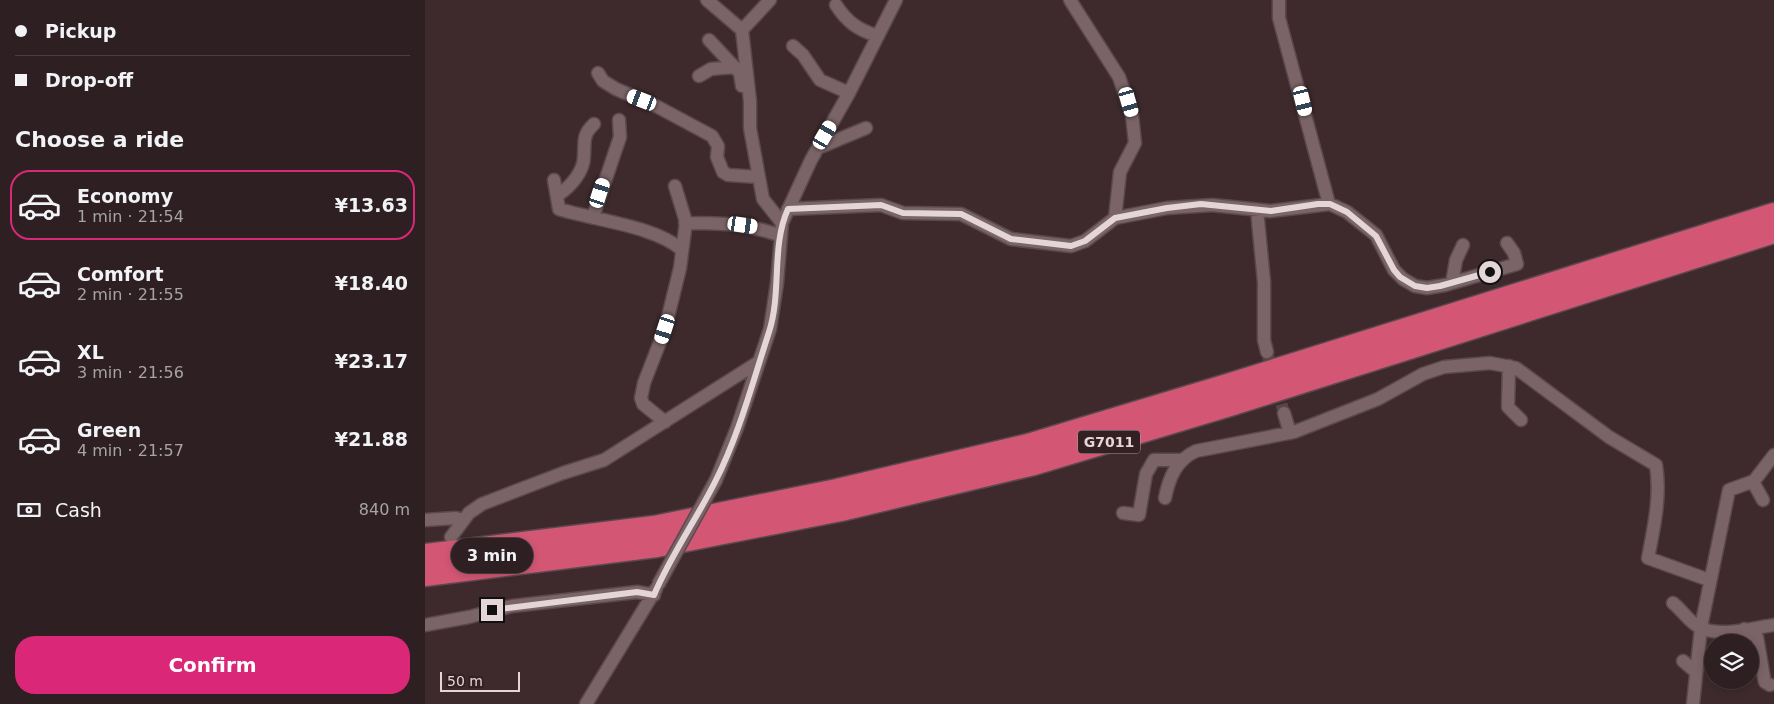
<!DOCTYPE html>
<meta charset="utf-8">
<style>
:root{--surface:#2e2022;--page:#36282a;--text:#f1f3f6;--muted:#a7a3a5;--line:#493e40;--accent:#db2777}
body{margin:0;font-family:"DejaVu Sans",sans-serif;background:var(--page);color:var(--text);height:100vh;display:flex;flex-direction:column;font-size:19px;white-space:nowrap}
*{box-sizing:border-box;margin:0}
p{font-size:16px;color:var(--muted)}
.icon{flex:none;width:28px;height:28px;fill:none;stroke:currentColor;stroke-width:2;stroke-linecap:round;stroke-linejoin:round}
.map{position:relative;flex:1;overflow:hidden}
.side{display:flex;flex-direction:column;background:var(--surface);width:425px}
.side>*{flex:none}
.top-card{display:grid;align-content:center;height:110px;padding:0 15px;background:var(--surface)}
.fabs{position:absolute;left:1279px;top:634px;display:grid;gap:10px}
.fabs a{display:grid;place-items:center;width:55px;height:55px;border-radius:50%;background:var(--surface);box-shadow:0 2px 8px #0003,0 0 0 1px var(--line);font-size:25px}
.scale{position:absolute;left:15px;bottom:12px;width:80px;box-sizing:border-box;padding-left:5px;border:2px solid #e4d6d8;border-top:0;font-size:14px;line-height:18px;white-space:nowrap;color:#e4d6d8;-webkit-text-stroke:4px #332023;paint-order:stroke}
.end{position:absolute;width:22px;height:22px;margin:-11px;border:6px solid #e4d6d8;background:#111;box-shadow:0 0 0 2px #111}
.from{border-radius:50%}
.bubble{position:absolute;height:35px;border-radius:18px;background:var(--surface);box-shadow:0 2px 8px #0003,0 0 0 1px var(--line);font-size:16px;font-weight:800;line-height:35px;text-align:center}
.car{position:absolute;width:15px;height:30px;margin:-15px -8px;border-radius:6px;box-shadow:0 0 4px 1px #0007;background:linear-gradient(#fff 24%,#345 0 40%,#fff 0 76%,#345 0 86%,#fff 0)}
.top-card b{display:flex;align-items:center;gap:18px;height:48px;font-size:19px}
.top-card b+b{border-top:1px solid var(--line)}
.top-card i{width:12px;height:12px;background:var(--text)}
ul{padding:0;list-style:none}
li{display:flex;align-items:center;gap:15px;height:70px;margin:0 10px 8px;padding:0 5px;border:2px solid transparent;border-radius:20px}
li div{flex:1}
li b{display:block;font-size:19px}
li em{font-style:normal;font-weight:800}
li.current{border-color:var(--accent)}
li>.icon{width:45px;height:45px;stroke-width:1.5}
h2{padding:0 15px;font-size:22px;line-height:60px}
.pay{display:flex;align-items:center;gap:12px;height:55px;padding:0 15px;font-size:19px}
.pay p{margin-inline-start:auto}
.action{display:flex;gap:10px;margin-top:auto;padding:10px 15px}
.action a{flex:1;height:58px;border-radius:20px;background:var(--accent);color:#fff;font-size:20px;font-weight:800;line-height:58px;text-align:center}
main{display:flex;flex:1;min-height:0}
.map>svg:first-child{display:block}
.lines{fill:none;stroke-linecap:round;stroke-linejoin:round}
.street-tunnel{stroke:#574447;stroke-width:12;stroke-dasharray:12 6;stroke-linecap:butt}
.street-casing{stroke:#5a494c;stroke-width:15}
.highway-casing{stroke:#5a494c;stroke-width:25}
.street{stroke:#7b6467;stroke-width:12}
.highway{stroke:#d35775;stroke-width:22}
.street-bridge-casing{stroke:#5a494c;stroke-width:15;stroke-linecap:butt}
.street-bridge{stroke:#7b6467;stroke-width:12}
.route{stroke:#e4d6d8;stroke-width:6}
.labels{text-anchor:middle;stroke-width:5;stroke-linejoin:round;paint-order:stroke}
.shield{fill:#332023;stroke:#af9fa2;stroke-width:1}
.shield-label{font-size:14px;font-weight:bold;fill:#e4d6d8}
</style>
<main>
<section class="side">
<div class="top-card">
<b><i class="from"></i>Pickup</b>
<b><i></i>Drop-off</b>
</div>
<h2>Choose a ride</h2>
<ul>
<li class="current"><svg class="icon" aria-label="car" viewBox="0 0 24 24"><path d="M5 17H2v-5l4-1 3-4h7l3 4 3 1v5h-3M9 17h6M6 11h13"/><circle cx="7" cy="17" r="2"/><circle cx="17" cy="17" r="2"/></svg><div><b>Economy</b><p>1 min · 21:54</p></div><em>¥13.63</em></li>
<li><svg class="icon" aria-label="car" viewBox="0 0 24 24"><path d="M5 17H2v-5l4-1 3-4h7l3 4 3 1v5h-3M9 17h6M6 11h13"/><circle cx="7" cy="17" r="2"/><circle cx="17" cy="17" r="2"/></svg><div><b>Comfort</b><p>2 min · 21:55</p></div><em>¥18.40</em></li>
<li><svg class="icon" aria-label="car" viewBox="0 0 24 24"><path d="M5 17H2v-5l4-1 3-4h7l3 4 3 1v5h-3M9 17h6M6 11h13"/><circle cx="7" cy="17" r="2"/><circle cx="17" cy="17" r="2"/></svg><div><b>XL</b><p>3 min · 21:56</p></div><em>¥23.17</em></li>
<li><svg class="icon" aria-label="car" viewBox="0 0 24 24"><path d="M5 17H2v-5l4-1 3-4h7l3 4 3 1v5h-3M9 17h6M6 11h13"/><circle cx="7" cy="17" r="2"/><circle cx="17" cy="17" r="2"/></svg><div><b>Green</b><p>4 min · 21:57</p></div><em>¥21.88</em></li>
</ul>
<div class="pay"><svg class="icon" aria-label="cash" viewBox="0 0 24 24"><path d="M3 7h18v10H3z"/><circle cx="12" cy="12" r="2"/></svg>Cash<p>840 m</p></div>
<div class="action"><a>Confirm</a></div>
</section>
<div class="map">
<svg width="1349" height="704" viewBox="0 0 1349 704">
<rect width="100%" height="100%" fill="#3e2a2d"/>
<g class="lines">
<!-- street-tunnel -->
<path class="street-tunnel" d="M842,352L859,413"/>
<!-- street casing -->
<g class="street-casing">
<path id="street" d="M282,0L317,30
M345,0L317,30L325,101V128L333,172L338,199L357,223
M645,0L694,77L707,115L710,143L695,172L690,218
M854,0V18L904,204
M411,5C422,22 433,30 453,36
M284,40L315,73L317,86
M368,46L378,55L395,80L424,93
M173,73L178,81L191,89L231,106L287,136L293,146L292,157L298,172L303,175L334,177
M274,76L286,69L310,67
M393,148L441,128
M129,180L134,209C168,220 231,226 257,250
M133,195C145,187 159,172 159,156C160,142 157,135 169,124
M363,209L456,205L478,213L536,214L586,239L646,246L660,241L690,218L742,208L787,205L845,211L905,204L922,212L951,235L969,270L978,279L990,286L1002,288L1020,285L1092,264L1089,253L1082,243
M832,210L839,282V340L842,352
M168,217L195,137L194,120
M260,223C296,223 322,223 356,236
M1027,283L1031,260L1038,245
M1084,366L1083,407L1096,420
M859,413L865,433
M240,422L218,404L216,398L219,383L240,329L255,268L261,222L250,186
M291,480L312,428L345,329L352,283L357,223L386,160L424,93L471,0
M1328,482L1338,500
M740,498C744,478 751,460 771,451L869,432L953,399L998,374L1019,367L1065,363L1091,368L1184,437L1231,465C1236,496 1229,527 1223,558L1284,580
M698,513L714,515L721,474L729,460H758
M0,520L31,518L38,521
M26,537L44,513L57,504L138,473L179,460L332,363
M1248,603C1257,610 1264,622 1274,627C1294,638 1328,628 1349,625
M0,625L44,617L87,606L212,592L229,595
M1319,629L1332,637L1339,678L1340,682L1345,685
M1258,661L1271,672
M161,704L231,589
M1268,704L1276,627L1304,490L1329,481L1349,455"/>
</g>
<!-- highway casing -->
<g class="highway-casing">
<path id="highway" d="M0,555L229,527L412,490L603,445L799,386L1349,214
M0,575L232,546L416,510L609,464L805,405L1349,232"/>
</g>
<!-- street -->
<use href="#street" class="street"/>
<!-- highway -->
<use href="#highway" class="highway"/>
<!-- street-bridge casing -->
<g class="street-bridge-casing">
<path id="street-bridge" d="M233,585L291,480"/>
</g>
<!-- street-bridge -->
<use href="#street-bridge" class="street-bridge"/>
</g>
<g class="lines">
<!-- route -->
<path class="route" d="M67,610L212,592L229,595C246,555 271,520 290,482C314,435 328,381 344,332C357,292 346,246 363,209L456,205L478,213L536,214L586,239L646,246L660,241L690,218L742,208L776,204L846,211L893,204H905L922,212L951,236L969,270L975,277L990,286L1002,288L1015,286L1065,272"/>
</g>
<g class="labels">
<!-- shield labels -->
<rect class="shield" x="653" y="430.5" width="62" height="23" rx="4"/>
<g class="shield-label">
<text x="684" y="447">G7011</text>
</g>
</g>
</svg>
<div class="fabs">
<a><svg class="icon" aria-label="layers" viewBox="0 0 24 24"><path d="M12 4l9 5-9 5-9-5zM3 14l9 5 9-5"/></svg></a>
</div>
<div class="scale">50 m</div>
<i class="end from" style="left:1065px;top:272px"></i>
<i class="end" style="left:67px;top:610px"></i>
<div class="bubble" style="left:26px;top:538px;width:82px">3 min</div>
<i class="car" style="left:217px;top:100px;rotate:291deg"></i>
<i class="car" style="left:878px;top:101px;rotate:166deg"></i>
<i class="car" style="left:704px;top:102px;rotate:164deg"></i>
<i class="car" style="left:400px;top:135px;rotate:30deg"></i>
<i class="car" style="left:175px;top:193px;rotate:18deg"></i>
<i class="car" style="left:318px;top:225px;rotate:98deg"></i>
<i class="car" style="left:240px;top:329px;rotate:198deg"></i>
</div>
</main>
